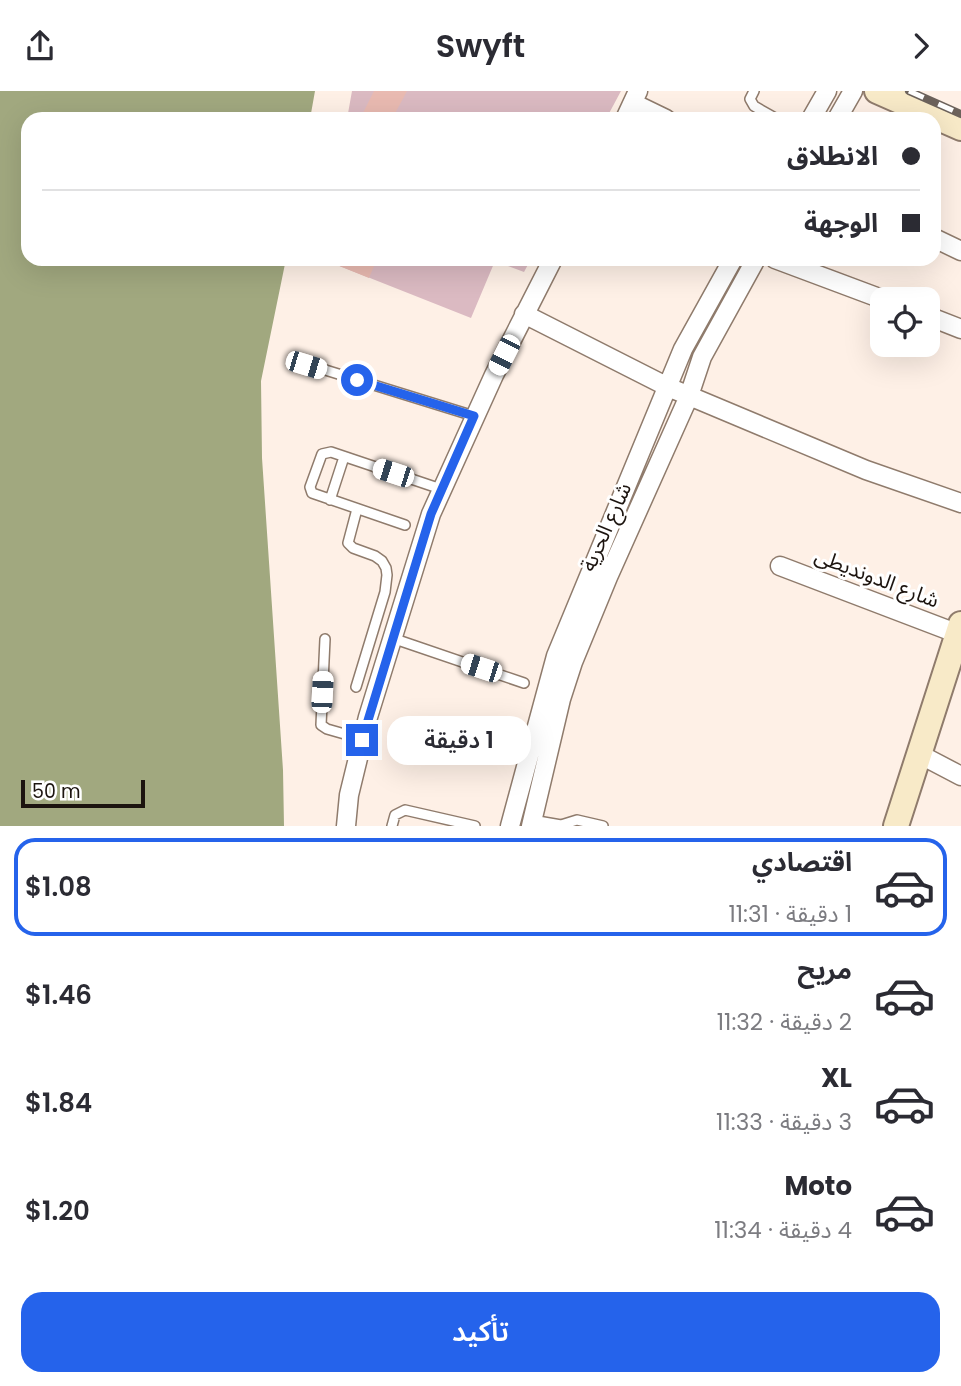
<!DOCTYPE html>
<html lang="ar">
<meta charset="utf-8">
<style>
:root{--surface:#fff;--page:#f2f2f3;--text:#2b2b33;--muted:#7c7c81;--line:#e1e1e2;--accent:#2563eb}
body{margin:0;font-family:Poppins,"Noto Sans Arabic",sans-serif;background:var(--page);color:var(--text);direction:rtl;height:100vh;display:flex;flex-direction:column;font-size:26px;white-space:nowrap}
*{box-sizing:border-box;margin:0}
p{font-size:23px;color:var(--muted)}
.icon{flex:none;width:38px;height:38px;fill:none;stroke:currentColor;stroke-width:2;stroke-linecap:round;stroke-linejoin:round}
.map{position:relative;height:735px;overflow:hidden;direction:ltr}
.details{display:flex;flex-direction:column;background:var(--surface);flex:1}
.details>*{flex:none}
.guide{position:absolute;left:21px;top:21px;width:920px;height:154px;border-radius:21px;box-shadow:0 7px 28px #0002;direction:rtl;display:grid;align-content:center;height:154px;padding:0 21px;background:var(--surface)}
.fabs{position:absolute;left:870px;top:196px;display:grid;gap:14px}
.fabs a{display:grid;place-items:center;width:70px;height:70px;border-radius:14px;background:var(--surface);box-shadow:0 7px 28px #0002;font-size:35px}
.scale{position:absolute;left:21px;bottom:18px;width:124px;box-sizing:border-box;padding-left:7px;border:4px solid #1c140f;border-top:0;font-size:19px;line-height:24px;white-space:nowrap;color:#1c140f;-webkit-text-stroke:5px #fff;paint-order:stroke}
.end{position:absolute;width:32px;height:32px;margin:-16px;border:9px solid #2563eb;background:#fff;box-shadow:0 0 0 4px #fff}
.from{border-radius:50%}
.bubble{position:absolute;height:49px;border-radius:21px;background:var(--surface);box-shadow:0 7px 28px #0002;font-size:23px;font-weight:600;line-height:49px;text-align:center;direction:rtl}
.car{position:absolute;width:21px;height:42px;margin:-21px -10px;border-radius:9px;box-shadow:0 0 5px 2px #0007;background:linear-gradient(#fff 24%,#345 0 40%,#fff 0 76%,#345 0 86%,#fff 0)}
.guide b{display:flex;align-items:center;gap:24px;height:66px;font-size:26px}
.guide b+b{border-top:2px solid var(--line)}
.guide i{width:18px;height:18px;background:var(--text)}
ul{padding:12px 0 0;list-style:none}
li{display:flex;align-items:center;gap:21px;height:98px;margin:0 14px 10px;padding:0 7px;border:4px solid transparent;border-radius:21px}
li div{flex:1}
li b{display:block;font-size:26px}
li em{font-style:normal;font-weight:600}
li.current{border-color:var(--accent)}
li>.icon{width:63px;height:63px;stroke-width:1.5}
.button{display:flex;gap:14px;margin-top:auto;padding:14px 21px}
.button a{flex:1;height:80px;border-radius:21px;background:var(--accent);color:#fff;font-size:28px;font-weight:600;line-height:80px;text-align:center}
header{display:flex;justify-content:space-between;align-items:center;height:91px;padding:0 21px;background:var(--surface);font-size:32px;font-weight:600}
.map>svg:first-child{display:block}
.green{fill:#dbbac2}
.water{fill:#a1a87f}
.building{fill:#e9bab1}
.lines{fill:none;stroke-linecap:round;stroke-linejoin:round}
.lane-casing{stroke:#8f7b6c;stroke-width:12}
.street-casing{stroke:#8f7b6c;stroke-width:21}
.secondary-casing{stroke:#8f7b6c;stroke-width:28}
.lane{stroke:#fff;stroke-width:9}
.street{stroke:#fff;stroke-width:18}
.secondary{stroke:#f8eac8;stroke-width:24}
.rail-casing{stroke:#6c625b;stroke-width:8}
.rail{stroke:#fff;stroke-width:5;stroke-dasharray:16;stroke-linecap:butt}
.route{stroke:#2563eb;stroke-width:9}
.labels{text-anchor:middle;stroke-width:6;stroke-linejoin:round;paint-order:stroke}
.street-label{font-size:21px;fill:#1c140f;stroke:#fff}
</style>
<header><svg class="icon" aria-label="forward" viewBox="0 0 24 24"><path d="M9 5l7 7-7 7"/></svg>Swyft<svg class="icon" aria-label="share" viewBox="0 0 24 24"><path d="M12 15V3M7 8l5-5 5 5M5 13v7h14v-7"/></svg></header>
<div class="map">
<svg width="961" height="735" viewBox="0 0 961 735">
<rect width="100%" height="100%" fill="#fef0e6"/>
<!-- green -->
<path class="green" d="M352,0H621L606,28H347Z
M322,168H531L524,181L495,170L471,227Z"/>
<!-- water -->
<path class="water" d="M0,0H315L310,28H28V168H286L261,290L262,367L283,679L284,735H0Z"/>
<!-- building -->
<path class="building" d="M374,0H407L392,28H360Z
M322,168H377L369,187Z"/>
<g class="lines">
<!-- lane casing -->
<g class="lane-casing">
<path id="lane" d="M754,0L750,8L754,15L775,27
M306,273L474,325
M330,409L344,366
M405,434L312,402L310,396L322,363L331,361L441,398
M392,547L524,592
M325,548L321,634L327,638L362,648
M356,596L385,501L387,484L386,477L382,470L375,465L353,457L348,452L357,418
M532,729L561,734L577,729L603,735
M392,735L395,724L405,719L475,735"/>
</g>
<!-- street casing -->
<g class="street-casing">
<path id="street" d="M633,12L666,28
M625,28L638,0
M811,28L827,0
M837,28L853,0
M934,147L961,160
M775,168L882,208
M524,223L668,296L866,379L961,412
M928,225L961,238
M780,475L961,544
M919,663L961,685
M346,735L349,704L368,626L431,423L494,284L553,168
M510,735L556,565L683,258L733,168
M531,735L561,608L573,571L608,486L689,305L702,266L756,168"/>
</g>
<!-- secondary casing -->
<g class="secondary-casing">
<path id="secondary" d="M877,0L961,37
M896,735L961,533"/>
</g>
<!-- lane -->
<use href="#lane" class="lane"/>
<!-- street -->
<use href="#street" class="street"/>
<!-- secondary -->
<use href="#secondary" class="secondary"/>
<!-- rail casing -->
<g class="rail-casing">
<path id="rail" d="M909,0L961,23"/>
</g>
<!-- rail -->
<use href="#rail" class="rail"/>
</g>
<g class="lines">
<!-- route -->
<path class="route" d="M357,289L474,325L431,423L362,649"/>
</g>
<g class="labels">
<!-- street labels -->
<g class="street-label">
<text transform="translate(606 436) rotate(-66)" y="7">شارع الحرية</text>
<text transform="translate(877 487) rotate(21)" y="7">شارع الدونديطى</text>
</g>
</g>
</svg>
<div class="fabs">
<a><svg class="icon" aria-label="locate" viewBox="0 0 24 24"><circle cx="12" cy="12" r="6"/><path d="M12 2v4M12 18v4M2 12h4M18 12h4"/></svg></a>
</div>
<div class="scale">50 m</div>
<i class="end from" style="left:357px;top:289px"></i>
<i class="end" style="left:362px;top:649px"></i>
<div class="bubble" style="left:387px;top:625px;width:144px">1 دقيقة</div>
<i class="car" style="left:504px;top:264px;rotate:207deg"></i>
<i class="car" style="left:306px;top:274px;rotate:107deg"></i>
<i class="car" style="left:393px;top:382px;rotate:288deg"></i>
<i class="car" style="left:481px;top:577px;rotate:288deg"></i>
<i class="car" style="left:322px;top:601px;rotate:3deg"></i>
<div class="guide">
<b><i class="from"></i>الانطلاق</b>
<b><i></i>الوجهة</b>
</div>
</div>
<section class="details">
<ul>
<li class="current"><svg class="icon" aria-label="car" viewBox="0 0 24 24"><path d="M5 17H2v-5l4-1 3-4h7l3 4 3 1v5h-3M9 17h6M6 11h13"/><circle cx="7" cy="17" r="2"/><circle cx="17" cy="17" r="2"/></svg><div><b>اقتصادي</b><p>1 دقيقة · 11:31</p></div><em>$1.08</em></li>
<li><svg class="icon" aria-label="car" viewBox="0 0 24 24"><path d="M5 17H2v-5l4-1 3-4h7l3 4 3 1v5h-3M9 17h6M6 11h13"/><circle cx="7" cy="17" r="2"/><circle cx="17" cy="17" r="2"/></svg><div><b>مريح</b><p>2 دقيقة · 11:32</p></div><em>$1.46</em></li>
<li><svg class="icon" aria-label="car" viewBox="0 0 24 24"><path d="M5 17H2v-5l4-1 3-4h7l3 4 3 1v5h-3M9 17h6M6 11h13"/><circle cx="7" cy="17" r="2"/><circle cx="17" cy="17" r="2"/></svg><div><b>XL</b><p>3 دقيقة · 11:33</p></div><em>$1.84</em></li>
<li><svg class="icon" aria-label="car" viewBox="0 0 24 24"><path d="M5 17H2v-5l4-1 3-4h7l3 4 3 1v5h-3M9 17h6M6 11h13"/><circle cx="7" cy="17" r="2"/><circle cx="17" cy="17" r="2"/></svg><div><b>Moto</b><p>4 دقيقة · 11:34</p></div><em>$1.20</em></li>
</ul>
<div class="button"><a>تأكيد</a></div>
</section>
